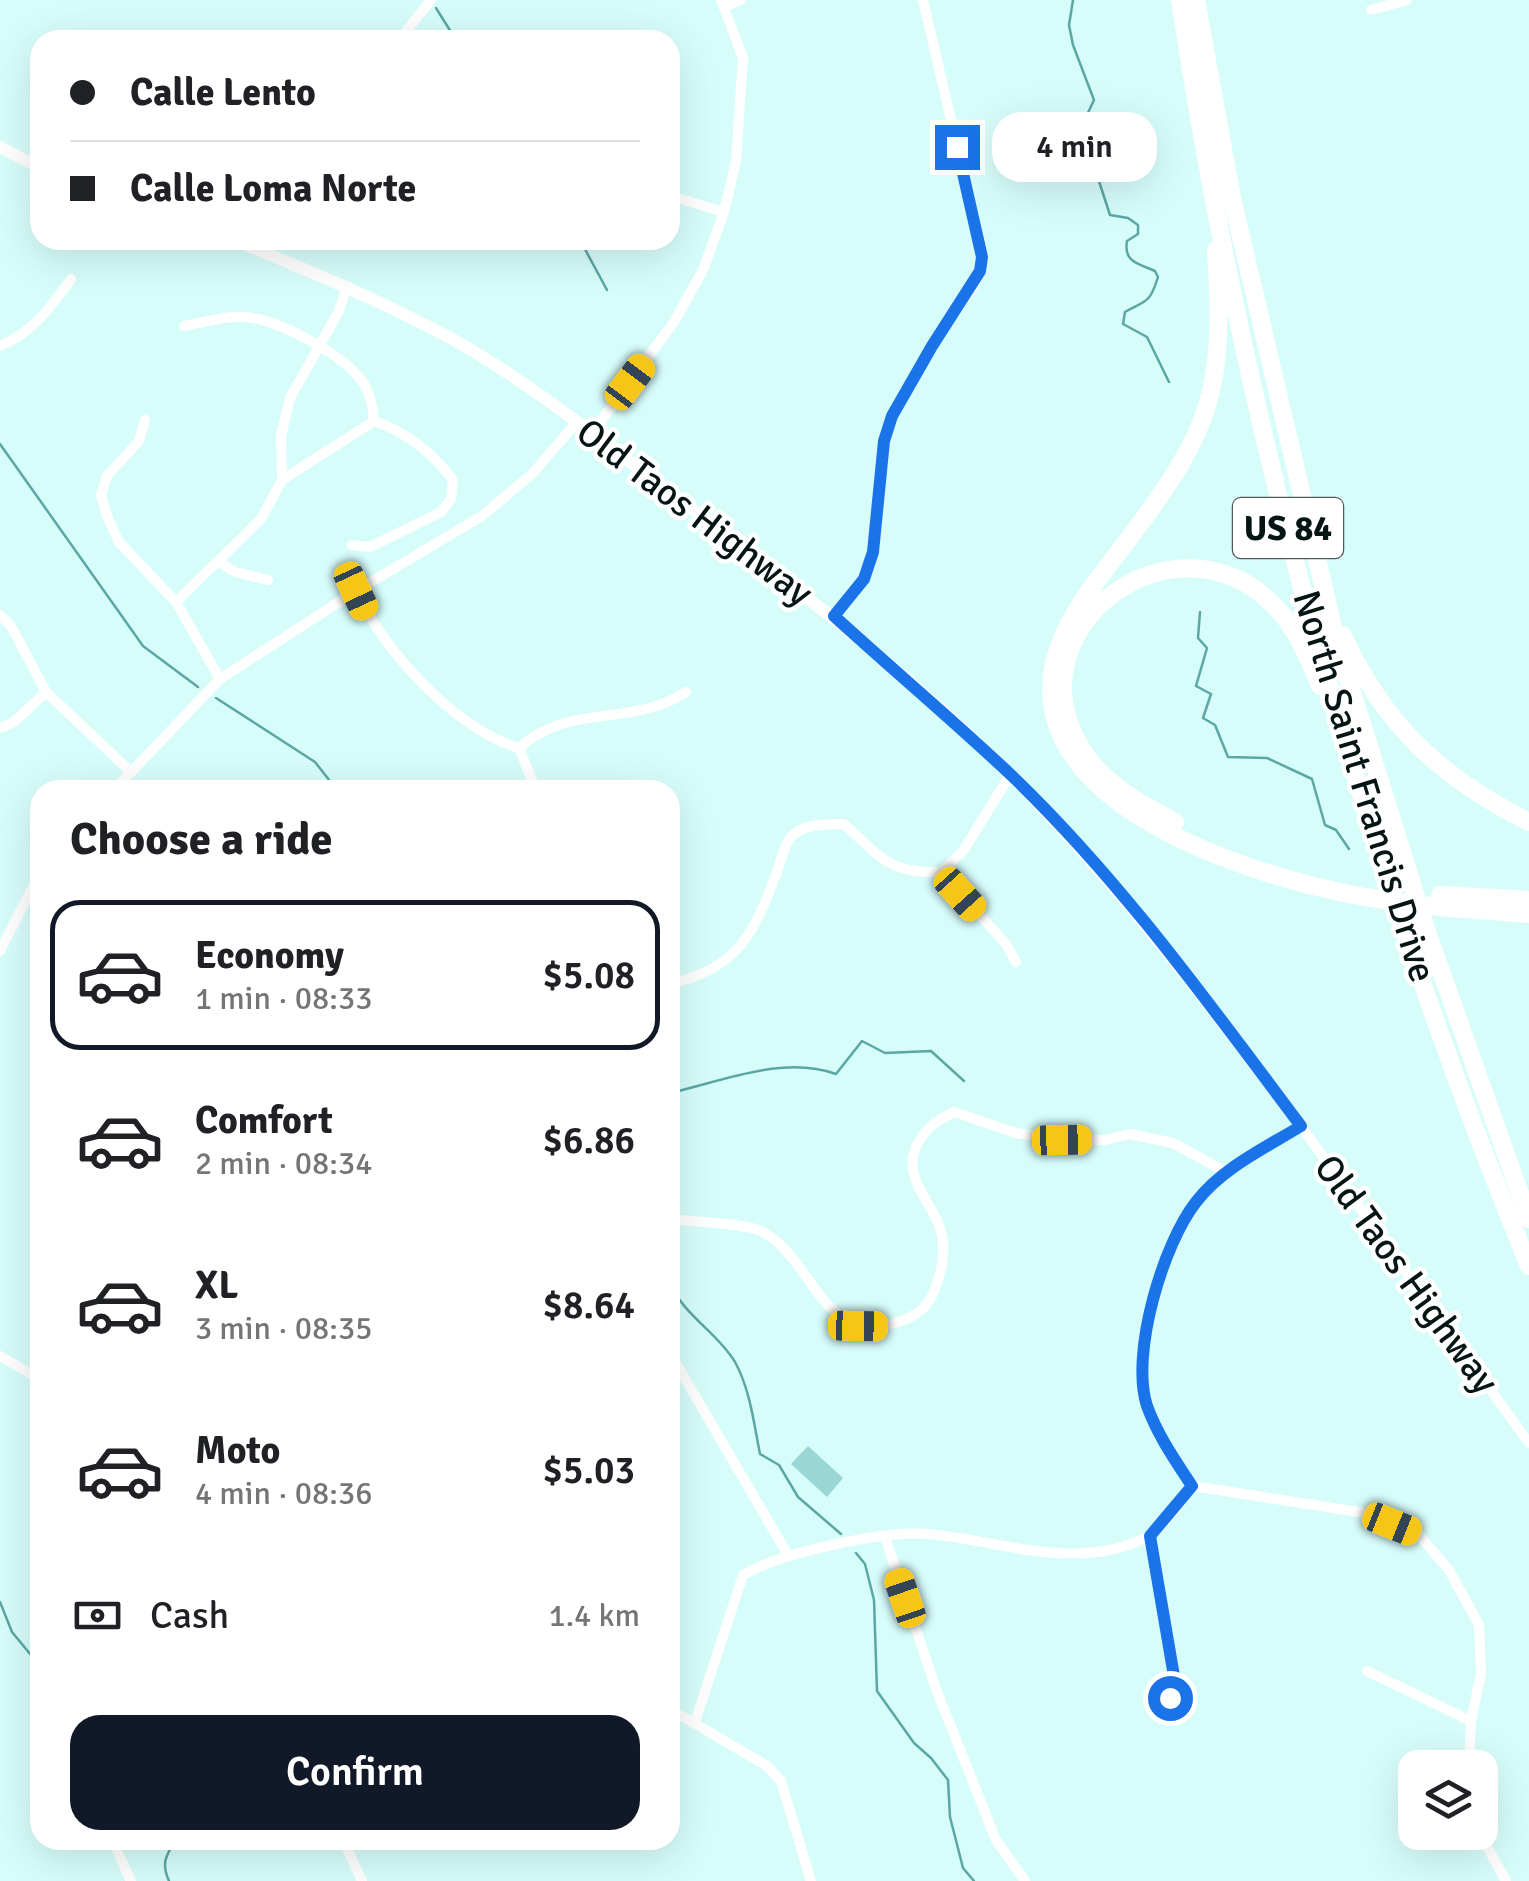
<!DOCTYPE html>
<meta charset="utf-8">
<style>
:root{--surface:#fff;--page:#f6f6f6;--text:#202124;--muted:#757577;--line:#e0e0e0;--accent:#111827}
body{margin:0;font-family:Signika,sans-serif;background:var(--page);color:var(--text);height:100vh;display:flex;flex-direction:column;font-size:38px;white-space:nowrap}
*{box-sizing:border-box;margin:0}
p{font-size:32px;color:var(--muted)}
.icon{flex:none;width:55px;height:55px;fill:none;stroke:currentColor;stroke-width:2;stroke-linecap:round;stroke-linejoin:round}
.map{position:relative;flex:1;overflow:hidden}
.sheet{position:absolute;left:30px;top:780px;width:650px;height:1070px;display:flex;flex-direction:column;background:var(--surface);border-radius:30px;box-shadow:0 10px 40px #0002}
.sheet>*{flex:none}
.banner{position:absolute;left:30px;top:30px;width:650px;height:220px;border-radius:30px;box-shadow:0 10px 40px #0002;display:grid;align-content:center;height:220px;padding:0 40px;background:var(--surface)}
.tools{position:absolute;left:1398px;top:1750px;display:grid;gap:20px}
.tools a{display:grid;place-items:center;width:100px;height:100px;border-radius:20px;background:var(--surface);box-shadow:0 10px 40px #0002;font-size:50px}
.end{position:absolute;width:45px;height:45px;margin:-22px;border:12px solid #1a73e8;background:#fff;box-shadow:0 0 0 5px #fff}
.from{border-radius:50%}
.bubble{position:absolute;height:70px;border-radius:30px;background:var(--surface);box-shadow:0 10px 40px #0002;font-size:32px;font-weight:600;line-height:70px;text-align:center}
.car{position:absolute;width:30px;height:60px;margin:-30px -15px;border-radius:12px;box-shadow:0 0 8px 2px #0007;background:linear-gradient(#f5c518 24%,#345 0 40%,#f5c518 0 76%,#345 0 86%,#f5c518 0)}
.banner b{display:flex;align-items:center;gap:35px;height:95px;font-size:38px}
.banner b+b{border-top:2px solid var(--line)}
.banner i{width:25px;height:25px;background:var(--text)}
ul{padding:0;list-style:none}
li{display:flex;align-items:center;gap:30px;height:150px;margin:0 20px 15px;padding:0 20px;border:5px solid transparent;border-radius:30px}
li div{flex:1}
li b{display:block;font-size:38px}
li em{font-style:normal;font-weight:600}
li.active{border-color:var(--accent)}
li>.icon{width:90px;height:90px;stroke-width:1.5}
h2{padding:0 40px;font-size:45px;line-height:120px}
.pay{display:flex;align-items:center;gap:25px;height:110px;padding:0 40px;font-size:38px}
.pay p{margin-inline-start:auto}
.action{display:flex;gap:20px;margin-top:auto;padding:20px 40px}
.action a{flex:1;height:115px;border-radius:30px;background:var(--accent);color:#fff;font-size:40px;font-weight:600;line-height:115px;text-align:center}
.map>svg:first-child{display:block}
.green{fill:#9ad7d4}
.lines{fill:none;stroke-linecap:round;stroke-linejoin:round}
.stream{stroke:#5ba7a4;stroke-width:2.5}
.minor{stroke:#fff;stroke-width:10}
.tertiary{stroke:#fff;stroke-width:12}
.motorway{stroke:#fff;stroke-width:18}
.route{stroke:#1a73e8;stroke-width:12}
.labels{text-anchor:middle;stroke-width:9;stroke-linejoin:round;paint-order:stroke}
.shield{fill:#fff;stroke:#4f5b5a;stroke-width:2.5}
.shield-label{font-size:35px;font-weight:bold;fill:#041514}
.street-label{font-size:38px;fill:#041514;stroke:#fff}
</style>
<div class="map">
<svg width="1529" height="1881" viewBox="0 0 1529 1881">
<rect width="100%" height="100%" fill="#d7fdfb"/>
<!-- green -->
<path class="green" d="M808,1446L843,1478L827,1497L791,1464Z"/>
<g class="lines">
<!-- stream -->
<path class="stream" d="M1073,0L1069,25L1073,45L1094,100L1087,115L1103,157L1097,175L1110,215L1128,218L1138,225V234L1127,241C1123,263 1140,264 1155,271L1158,277C1150,303 1147,300 1125,312L1123,324L1147,337L1169,382
M436,8L456,40
M580,240L607,290
M0,444L143,646L198,687
M1200,612L1198,638L1207,648L1196,686L1211,694L1203,718L1215,725L1228,757L1267,758L1312,779L1325,825L1336,830L1349,849
M216,698L315,762L337,790
M670,1093C723,1081 783,1055 836,1074L862,1041L885,1053L931,1051L964,1081
M670,1283C684,1316 717,1332 735,1362C750,1389 754,1424 760,1454L779,1465L798,1497L841,1534
M856,1553L865,1564L874,1600L877,1691L914,1743L931,1758L948,1780L950,1817L963,1868L974,1881
M0,1602L12,1632L40,1666
M169,1881C161,1863 166,1856 175,1840"/>
<!-- minor -->
<path class="minor" d="M724,7L741,0
M1371,10L1407,0
M117,35L189,40
M399,40L431,0
M670,196L724,212
M466,240L473,243
M184,326C203,323 225,315 245,317C278,319 345,355 364,384C371,395 373,408 374,421
M0,346C33,332 50,308 71,279
M145,420L139,441L107,476L101,495L107,516L119,542L176,602L220,679
M592,433L674,322L703,270L724,212L736,161L743,58L721,0
M282,480L281,436L290,398L339,311L347,286
M219,562L235,572L268,580
M356,591C383,650 455,729 519,748L536,790
M176,602L261,519L282,480L374,421C406,432 432,452 453,480L451,499L441,512L370,547L352,545
M0,615L11,626L46,692L130,771
M833,617L864,579L873,552L884,441L892,416L932,345L974,285L983,257L923,0
M0,728L14,722L46,692
M519,748C570,702 631,728 686,692
M114,790L220,679L356,591L482,516L533,473L577,422
M941,872L1006,944L1016,962
M0,951L40,873
M670,984C739,968 754,933 777,872C781,861 784,844 792,836C805,823 826,825 844,824C881,857 888,874 941,872L963,851L1010,775
M670,1219C692,1222 743,1223 761,1231C814,1258 820,1345 895,1323C913,1318 928,1309 934,1291C942,1271 946,1253 941,1231C933,1203 902,1178 916,1147C925,1128 936,1121 954,1112L1016,1133L1061,1140H1105L1130,1134L1173,1143L1226,1172
M670,1353L788,1555
M0,1356L40,1379
M1150,1536L1175,1682L1170,1698
M885,1537L936,1689L996,1840L1025,1881
M1367,1671L1471,1721
M670,1709L767,1766L781,1781L811,1881
M695,1722L743,1575C780,1553 884,1530 928,1534C999,1540 1077,1573 1147,1537C1164,1528 1180,1501 1193,1486
M1469,1768L1471,1721L1481,1673L1479,1625L1449,1570L1418,1534L1365,1513L1193,1486C1175,1460 1158,1436 1148,1406C1130,1354 1163,1244 1196,1202C1222,1168 1265,1148 1301,1126L1529,1443
M1479,1832L1506,1881
M112,1840L131,1881
M343,1840L362,1881"/>
<!-- tertiary -->
<path class="tertiary" d="M0,147L40,168
M234,240C309,271 383,301 454,340C537,387 612,449 688,506C812,600 938,696 1044,810C1138,909 1219,1018 1301,1126"/>
<!-- motorway -->
<path class="motorway" d="M1180,0C1245,432 1364,862 1529,1266
M1196,0L1232,198L1337,644L1426,929L1529,1219
M1216,250C1225,387 1213,428 1130,537C1105,571 1075,604 1060,644C1003,797 1240,872 1349,894C1408,906 1469,909 1529,914
M1343,636C1385,726 1441,778 1529,822
M1175,822C1141,804 1107,786 1085,754C999,626 1188,494 1285,618C1301,639 1310,662 1320,686
M1440,895L1529,900"/>
</g>
<g class="lines">
<!-- route -->
<path class="route" d="M957,147L982,257L980,271L932,346L892,416L884,441L873,552L864,579L834,616C892,669 953,720 1010,774C1120,879 1210,1005 1301,1126C1265,1148 1222,1168 1196,1202C1163,1244 1130,1354 1147,1406C1158,1436 1175,1460 1192,1486L1150,1536L1175,1682L1170,1698"/>
</g>
<g class="labels">
<!-- shield labels -->
<rect class="shield" x="1233" y="498" width="110" height="60" rx="8"/>
<g class="shield-label">
<text x="1288" y="540">US 84</text>
</g>
<!-- street labels -->
<g class="street-label">
<text transform="translate(695 512) rotate(37)" y="13">Old Taos Highway</text>
<text transform="translate(1365 786) rotate(73)" y="13">North Saint Francis Drive</text>
<text transform="translate(1407 1274) rotate(54)" y="13">Old Taos Highway</text>
</g>
</g>
</svg>
<div class="tools">
<a><svg class="icon" aria-label="layers" viewBox="0 0 24 24"><path d="M12 4l9 5-9 5-9-5zM3 14l9 5 9-5"/></svg></a>
</div>
<i class="end from" style="left:1170px;top:1698px"></i>
<i class="end" style="left:957px;top:147px"></i>
<div class="bubble" style="left:992px;top:112px;width:165px">4 min</div>
<i class="car" style="left:630px;top:382px;rotate:37deg"></i>
<i class="car" style="left:356px;top:591px;rotate:155deg"></i>
<i class="car" style="left:960px;top:894px;rotate:138deg"></i>
<i class="car" style="left:1062px;top:1140px;rotate:89deg"></i>
<i class="car" style="left:858px;top:1326px;rotate:91deg"></i>
<i class="car" style="left:1392px;top:1524px;rotate:112deg"></i>
<i class="car" style="left:905px;top:1598px;rotate:341deg"></i>
<div class="banner">
<b><i class="from"></i>Calle Lento</b>
<b><i></i>Calle Loma Norte</b>
</div>
<section class="sheet">
<h2>Choose a ride</h2>
<ul>
<li class="active"><svg class="icon" aria-label="car" viewBox="0 0 24 24"><path d="M5 17H2v-5l4-1 3-4h7l3 4 3 1v5h-3M9 17h6M6 11h13"/><circle cx="7" cy="17" r="2"/><circle cx="17" cy="17" r="2"/></svg><div><b>Economy</b><p>1 min · 08:33</p></div><em>$5.08</em></li>
<li><svg class="icon" aria-label="car" viewBox="0 0 24 24"><path d="M5 17H2v-5l4-1 3-4h7l3 4 3 1v5h-3M9 17h6M6 11h13"/><circle cx="7" cy="17" r="2"/><circle cx="17" cy="17" r="2"/></svg><div><b>Comfort</b><p>2 min · 08:34</p></div><em>$6.86</em></li>
<li><svg class="icon" aria-label="car" viewBox="0 0 24 24"><path d="M5 17H2v-5l4-1 3-4h7l3 4 3 1v5h-3M9 17h6M6 11h13"/><circle cx="7" cy="17" r="2"/><circle cx="17" cy="17" r="2"/></svg><div><b>XL</b><p>3 min · 08:35</p></div><em>$8.64</em></li>
<li><svg class="icon" aria-label="car" viewBox="0 0 24 24"><path d="M5 17H2v-5l4-1 3-4h7l3 4 3 1v5h-3M9 17h6M6 11h13"/><circle cx="7" cy="17" r="2"/><circle cx="17" cy="17" r="2"/></svg><div><b>Moto</b><p>4 min · 08:36</p></div><em>$5.03</em></li>
</ul>
<div class="pay"><svg class="icon" aria-label="cash" viewBox="0 0 24 24"><path d="M3 7h18v10H3z"/><circle cx="12" cy="12" r="2"/></svg>Cash<p>1.4 km</p></div>
<div class="action"><a>Confirm</a></div>
</section>
</div>
